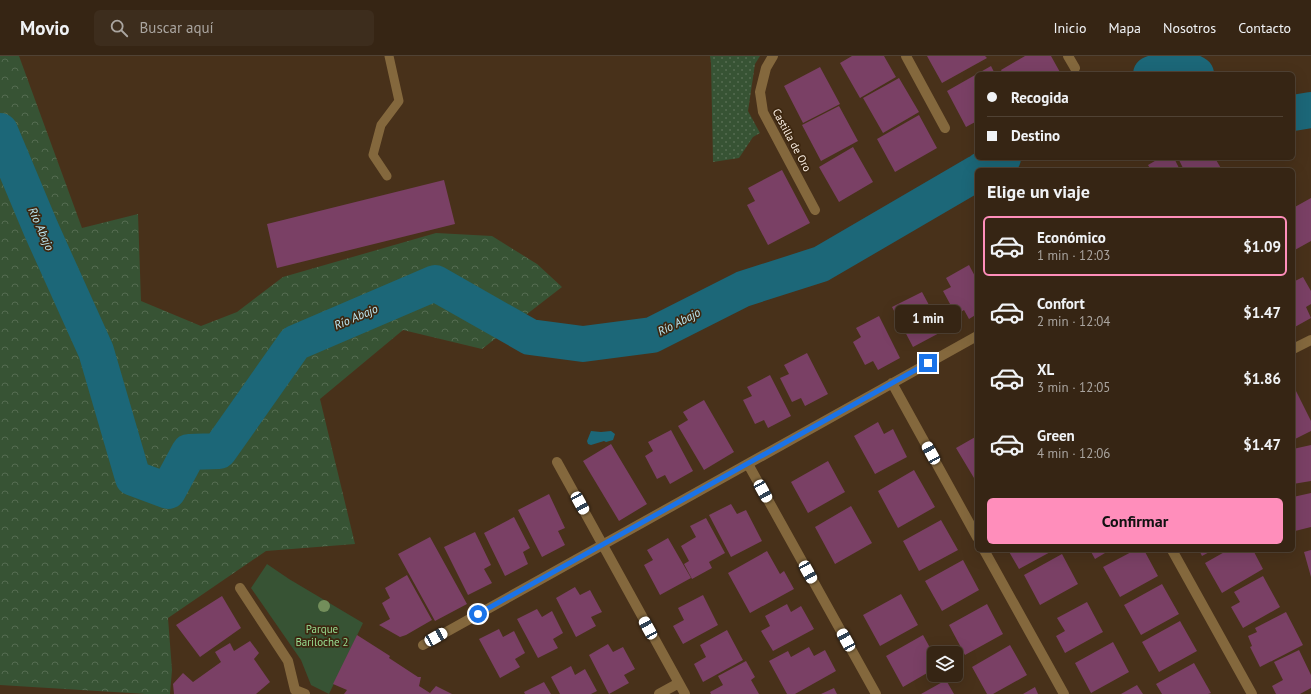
<!DOCTYPE html>
<html lang="es">
<meta charset="utf-8">
<style>
:root{--surface:#362514;--page:#3d2d1d;--text:#f1f3f6;--muted:#aaa5a0;--line:#504234;--accent:#ff8ebb}
body{margin:0;font-family:"PT Sans",sans-serif;background:var(--page);color:var(--text);height:100vh;display:flex;flex-direction:column;font-size:15px;white-space:nowrap}
*{box-sizing:border-box;margin:0}
p{font-size:13px;color:var(--muted)}
.icon{flex:none;width:22px;height:22px;fill:none;stroke:currentColor;stroke-width:2;stroke-linecap:round;stroke-linejoin:round}
.map{position:relative;flex:1;overflow:hidden}
.details{position:absolute;left:975px;top:112px;width:320px;height:384px;display:flex;flex-direction:column;background:var(--surface);border-radius:6px;box-shadow:0 4px 16px #0002,0 0 0 1px var(--line)}
.details>*{flex:none}
.banner{position:absolute;left:975px;top:16px;width:320px;height:88px;border-radius:6px;box-shadow:0 4px 16px #0002,0 0 0 1px var(--line);display:grid;align-content:center;height:88px;padding:0 12px;background:var(--surface)}
.fabs{position:absolute;left:927px;top:590px;display:grid;gap:8px}
.fabs a{display:grid;place-items:center;width:36px;height:36px;border-radius:6px;background:var(--surface);box-shadow:0 4px 16px #0002,0 0 0 1px var(--line);font-size:20px}
.end{position:absolute;width:18px;height:18px;margin:-9px;border:5px solid #1a73e8;background:#fff;box-shadow:0 0 0 2px #fff}
.from{border-radius:50%}
.bubble{position:absolute;height:28px;border-radius:6px;background:var(--surface);box-shadow:0 4px 16px #0002,0 0 0 1px var(--line);font-size:13px;font-weight:800;line-height:28px;text-align:center}
.car{position:absolute;width:12px;height:24px;margin:-12px -6px;border-radius:5px;box-shadow:0 0 3px 1px #0007;background:linear-gradient(#fff 24%,#345 0 40%,#fff 0 76%,#345 0 86%,#fff 0)}
.banner b{display:flex;align-items:center;gap:14px;height:38px;font-size:15px}
.banner b+b{border-top:1px solid var(--line)}
.banner i{width:10px;height:10px;background:var(--text)}
ul{padding:0;list-style:none}
li{display:flex;align-items:center;gap:12px;height:60px;margin:0 8px 6px;padding:0 4px;border:2px solid transparent;border-radius:6px}
li div{flex:1}
li b{display:block;font-size:15px}
li em{font-style:normal;font-weight:800}
li.current{border-color:var(--accent)}
li>.icon{width:36px;height:36px;stroke-width:1.5}
h2{padding:0 12px;font-size:18px;line-height:48px}
.primary-button{display:flex;gap:8px;margin-top:auto;padding:8px 12px}
.primary-button a{flex:1;height:46px;border-radius:6px;background:var(--accent);color:#111;font-size:16px;font-weight:800;line-height:46px;text-align:center}
header{display:flex;align-items:center;gap:24px;box-sizing:border-box;height:56px;padding:0 20px;background:var(--surface);border-bottom:1px solid var(--line)}
header strong{font-size:19px}
nav{display:flex;gap:22px;margin-inline-start:auto;font-size:14px}
.search{width:280px;height:36px;background:var(--page);display:flex;align-items:center;gap:10px;box-sizing:border-box;padding:0 14px;border-radius:6px;color:var(--muted);font-size:15px}
.map>svg:first-child{display:block}
.grass{fill:url(#grass-dots)}
.forest{fill:url(#forest-crowns)}
.green{fill:#375334}
.water{fill:#1c6778}
.lines{fill:none;stroke-linecap:round;stroke-linejoin:round}
.river{stroke:#1c6778;stroke-width:36}
.building{fill:#7a4065}
.lane{stroke:#84683d;stroke-width:9}
.street{stroke:#84683d;stroke-width:10}
.tree{fill:#738e5b}
.route{stroke:#1a73e8;stroke-width:5}
.labels{text-anchor:middle;stroke-width:3.5;stroke-linejoin:round;paint-order:stroke}
.street-label{font-size:11px;fill:#fef2e7;stroke:#3d2710}
.park-label{font-size:11px;fill:#97db90;stroke:#3d2710}
.water-label{font-size:12px;font-style:italic;fill:#bbe9f5;stroke:#3d2710}
</style>
<header>
<strong>Movio</strong>
<div class="search"><svg class="icon" aria-label="search" viewBox="0 0 24 24"><circle cx="10" cy="10" r="6"/><path d="M15 15l6 6"/></svg>Buscar aquí</div>
<nav><a>Inicio</a><a>Mapa</a><a>Nosotros</a><a>Contacto</a></nav>
</header>
<div class="map">
<svg width="1311" height="638" viewBox="0 0 1311 638">
<defs>
<pattern id="grass-dots" width="8" height="8" patternUnits="userSpaceOnUse"><rect width="8" height="8" fill="#375334"/><path d="M2 2h.1M6 6h.1" fill="none" stroke="#556c51" stroke-width="1.8" stroke-linecap="round"/></pattern>
<pattern id="forest-crowns" width="20" height="18" patternUnits="userSpaceOnUse"><rect width="20" height="18" fill="#375334"/><path d="M2 6a3 3 0 1 1 6 0M12 15a3 3 0 1 1 6 0" fill="none" stroke="#556c51"/></pattern>
</defs>
<rect width="100%" height="100%" fill="#48311a"/>
<!-- grass -->
<path class="grass" d="M710,0H760L755,8L748,55L760,77L753,81L739,102L713,106L711,7Z"/>
<!-- forest -->
<path class="forest" d="M0,0H19L82,172L138,158L141,245L201,270L237,256L283,221L436,177L492,180L537,208L562,231L482,293L403,274L320,343L355,488L266,495L168,562L172,614L170,638H146L0,629Z"/>
<!-- green -->
<path class="green" d="M267,508L289,523L363,567L329,638L311,629L301,604L251,532Z"/>
<!-- water -->
<path class="water" d="M591,375L601,376L611,375L615,378L613,384L606,386L604,385L591,389L588,388L587,385Z"/>
<g class="lines">
<!-- river -->
<path class="river" d="M1151,18L1178,9L1196,18
M1293,57L1311,54
M0,75L41,173L96,295L133,422L168,435L189,396L219,395L295,287L435,227L530,281L583,288L652,279L743,233L821,208L977,117
M982,114L1003,102"/>
</g>
<!-- building -->
<path class="building" d="M852,0H884L896,21L860,42L840,7Z
M927,0H985L987,2L942,27Z
M1025,0H1051L1061,18H1003L1001,14Z
M991,10L995,18H977V65L966,71L947,35Z
M820,11L840,48L803,67L784,30Z
M899,22L919,56L883,77L863,42Z
M839,50L858,85L821,105L802,69Z
M919,59L937,92L895,116L877,83Z
M853,91L873,126L839,146L819,111Z
M1160,102H1174L1180,114H1151L1148,109Z
M1178,102H1215L1222,114H1184Z
M782,114L810,167L768,189L747,149L755,145L748,132Z
M444,124L455,168L277,212L267,168Z
M1311,142V185L1293,195V152Z
M969,209L977,224V258L969,263L964,254L956,259L943,235L951,231L946,222Z
M1303,221L1311,235V248L1306,251L1311,262L1293,272V226Z
M922,236L943,275L913,291L892,251Z
M879,260L900,302L878,314L873,305L865,309L853,286L861,281L856,272Z
M807,297L828,338L805,350L801,342L792,346L780,322L789,318L784,309Z
M770,319L791,360L768,372L764,364L755,368L743,344L752,340L747,331Z
M1293,329L1311,365V375L1293,384Z
M704,344L734,396L704,414L678,370L688,364L683,356Z
M878,366L884,378L893,373L907,401L875,418L854,380Z
M671,374L693,415L670,428L665,419L657,423L645,400L653,395L648,386Z
M977,380V427L956,392Z
M611,388L647,448L619,465L583,405Z
M1311,389V425L1293,428V393Z
M828,405L845,436L808,457L791,426Z
M914,414L935,451L898,472L878,435Z
M1311,437V471L1295,475L1293,465V441Z
M549,438L565,472L558,475L565,489L542,501L518,454Z
M731,448L737,458L746,454L762,485L731,501L709,459Z
M851,450L872,487L835,508L815,471Z
M514,461L530,492L523,496L528,508L505,520L484,477Z
M706,462L725,497L709,506L712,512L692,523L684,508L689,505L681,490L696,481L690,470Z
M941,464L958,494L919,515L903,485Z
M475,476L491,509L484,513L492,527L468,539L444,491Z
M430,481L467,548L435,565L398,498Z
M668,482L691,522L660,539L644,509L653,504L647,494Z
M1008,494H1054L1019,513Z
M1090,494H1110L1095,503Z
M1135,494H1144L1158,520L1120,541L1103,511Z
M1199,494H1213L1202,500Z
M1228,494H1253L1263,513L1222,537L1205,507Z
M1311,494V521L1304,496Z
M767,495L780,518L784,515L794,533L750,557L728,517Z
M1062,498L1078,528L1040,549L1024,519Z
M963,504L979,534L942,555L925,525Z
M407,519L432,564L406,579L400,581L379,569L390,563L382,547L390,542L385,532Z
M1263,520L1280,551L1243,572L1231,551L1240,546L1234,536Z
M1162,528L1179,558L1141,579L1124,549Z
M575,531L580,539L590,534L602,556L591,561L596,570L576,581L556,542Z
M901,538L918,569L880,590L863,559Z
M703,539L718,569L683,588L673,570L684,564L678,552Z
M222,540L241,572L200,601L176,569Z
M1087,546L1103,576L1065,597L1056,580L1065,575L1057,562Z
M787,548L791,556L801,550L814,573L773,595L761,575L770,570L765,560Z
M987,548L1003,578L965,599L949,569Z
M537,553L542,561L552,555L563,577L553,583L558,592L538,602L517,563Z
M1286,556L1303,589L1260,611L1250,591L1252,590L1248,580L1257,576L1255,572Z
M1180,565L1197,595L1159,616L1142,586Z
M499,573L503,581L514,575L525,597L515,603L520,611L500,622L479,583Z
M727,574L743,604L703,626L694,608L706,601L700,589Z
M357,579L390,600L389,602L418,621H421L419,630L430,637L436,630L452,638H344L347,634L333,628Z
M923,579L934,599V613L903,631L886,600Z
M250,585L259,597L254,603L270,626L256,638H174L173,628L183,617L193,626L221,606L215,596L230,587L234,595Z
M1113,586L1129,616L1091,637L1075,607Z
M608,588L613,596L623,591L635,613L624,619L629,627L609,638L589,599Z
M1010,589L1027,619L993,638H987L972,611Z
M809,591L814,600L825,594L836,615L795,638H787L769,605L788,595L791,601Z
M1299,594L1311,619V632L1300,638H1276L1272,630L1283,624L1274,606Z
M746,605L755,621L751,624L759,638H711L710,636L723,629L718,620Z
M1194,607L1211,637L1208,638H1162L1156,628Z
M571,610L575,619L585,613L597,635L591,638H560L551,621Z
M946,624L954,638H921Z
M544,626L551,638H525L524,636Z
M1137,629L1143,638H1121Z
M1035,631L1038,638H1023Z
M834,632L837,638H821Z"/>
<g class="lines">
<!-- lane -->
<path class="lane" d="M387,120L373,99L381,69L399,45L389,0"/>
<!-- street -->
<path class="street" d="M773,0L766,12L760,36L763,56L815,154
M906,0L945,72
M1068,0L1075,12
M1293,293L1311,284
M892,327L977,481
M557,406L685,638
M748,408L876,638
M984,494L1064,638
M1172,494L1252,638
M240,532L288,605L295,634L305,638
M423,589L977,280
M659,638L679,627"/>
</g>
<!-- trees -->
<circle class="tree" cx="324" cy="550" r="6"/>
<g class="lines">
<!-- route -->
<path class="route" d="M478,558L928,307"/>
</g>
<g class="labels">
<!-- street labels -->
<g class="street-label">
<text transform="translate(792 84) rotate(62)" y="4">Castilla de Oro</text>
</g>
<!-- park labels -->
<g class="park-label">
<text x="322" y="577">Parque<tspan x="322" dy="13">Bariloche 2</tspan></text>
</g>
<!-- water labels -->
<g class="water-label">
<text transform="translate(41 173) rotate(66)" y="4">Río Abajo</text>
<text transform="translate(356 261) rotate(-23)" y="4">Río Abajo</text>
<text transform="translate(679 266) rotate(-27)" y="4">Río Abajo</text>
</g>
</g>
</svg>
<div class="fabs">
<a><svg class="icon" aria-label="layers" viewBox="0 0 24 24"><path d="M12 4l9 5-9 5-9-5zM3 14l9 5 9-5"/></svg></a>
</div>
<i class="end from" style="left:478px;top:558px"></i>
<i class="end" style="left:928px;top:307px"></i>
<div class="bubble" style="left:895px;top:249px;width:66px">1 min</div>
<i class="car" style="left:931px;top:397px;rotate:331deg"></i>
<i class="car" style="left:763px;top:435px;rotate:151deg"></i>
<i class="car" style="left:580px;top:447px;rotate:151deg"></i>
<i class="car" style="left:808px;top:516px;rotate:151deg"></i>
<i class="car" style="left:648px;top:572px;rotate:331deg"></i>
<i class="car" style="left:436px;top:581px;rotate:61deg"></i>
<i class="car" style="left:846px;top:584px;rotate:331deg"></i>
<div class="banner">
<b><i class="from"></i>Recogida</b>
<b><i></i>Destino</b>
</div>
<section class="details">
<h2>Elige un viaje</h2>
<ul>
<li class="current"><svg class="icon" aria-label="car" viewBox="0 0 24 24"><path d="M5 17H2v-5l4-1 3-4h7l3 4 3 1v5h-3M9 17h6M6 11h13"/><circle cx="7" cy="17" r="2"/><circle cx="17" cy="17" r="2"/></svg><div><b>Económico</b><p>1 min · 12:03</p></div><em>$1.09</em></li>
<li><svg class="icon" aria-label="car" viewBox="0 0 24 24"><path d="M5 17H2v-5l4-1 3-4h7l3 4 3 1v5h-3M9 17h6M6 11h13"/><circle cx="7" cy="17" r="2"/><circle cx="17" cy="17" r="2"/></svg><div><b>Confort</b><p>2 min · 12:04</p></div><em>$1.47</em></li>
<li><svg class="icon" aria-label="car" viewBox="0 0 24 24"><path d="M5 17H2v-5l4-1 3-4h7l3 4 3 1v5h-3M9 17h6M6 11h13"/><circle cx="7" cy="17" r="2"/><circle cx="17" cy="17" r="2"/></svg><div><b>XL</b><p>3 min · 12:05</p></div><em>$1.86</em></li>
<li><svg class="icon" aria-label="car" viewBox="0 0 24 24"><path d="M5 17H2v-5l4-1 3-4h7l3 4 3 1v5h-3M9 17h6M6 11h13"/><circle cx="7" cy="17" r="2"/><circle cx="17" cy="17" r="2"/></svg><div><b>Green</b><p>4 min · 12:06</p></div><em>$1.47</em></li>
</ul>
<div class="primary-button"><a>Confirmar</a></div>
</section>
</div>
